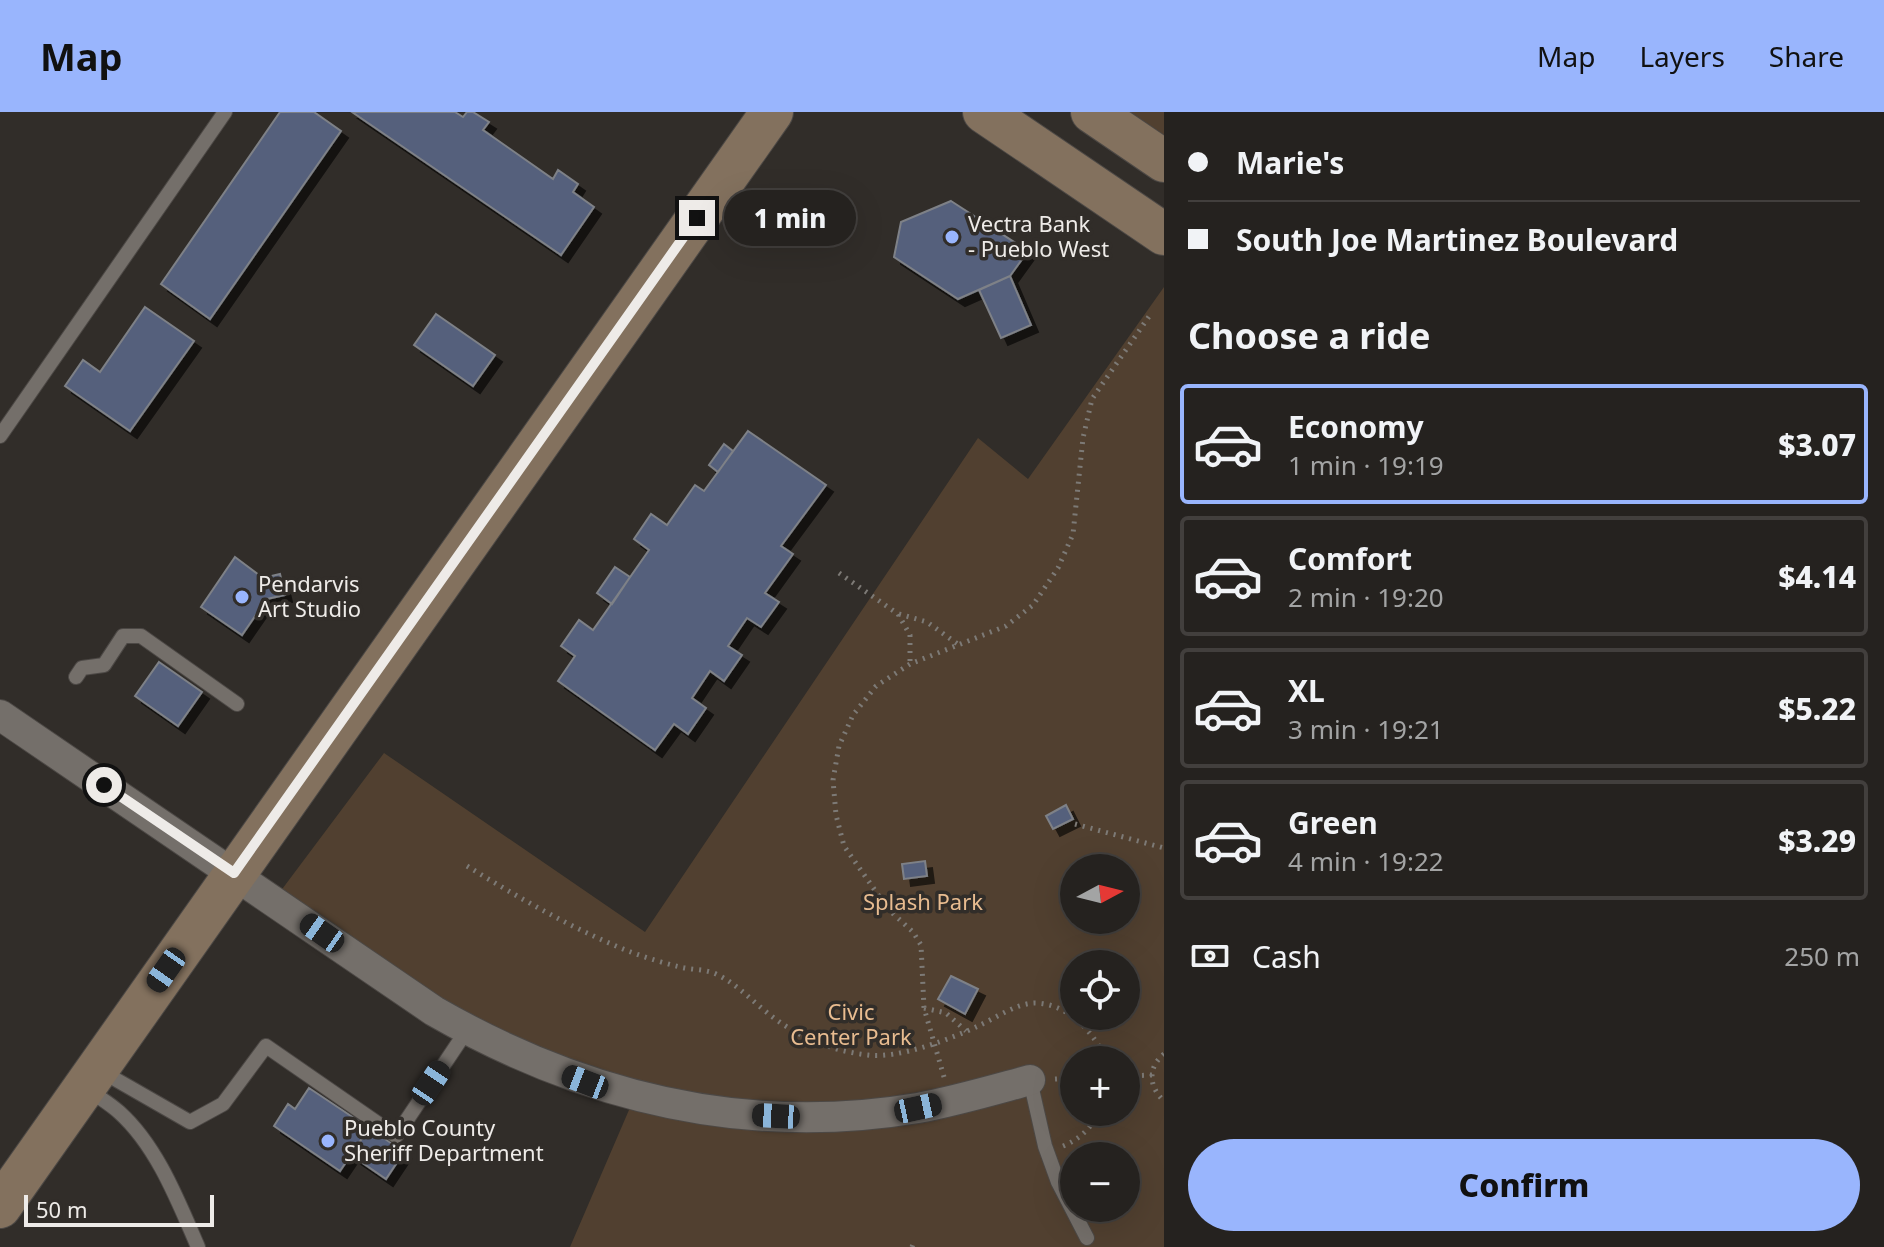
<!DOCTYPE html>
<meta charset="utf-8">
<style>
:root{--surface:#25221f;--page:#312f2c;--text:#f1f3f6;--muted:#a3a4a4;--line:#423f3d;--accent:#99b5fd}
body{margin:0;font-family:"Noto Sans",sans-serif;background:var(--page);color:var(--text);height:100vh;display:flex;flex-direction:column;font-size:30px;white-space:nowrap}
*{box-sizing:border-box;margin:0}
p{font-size:26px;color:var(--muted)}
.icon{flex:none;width:44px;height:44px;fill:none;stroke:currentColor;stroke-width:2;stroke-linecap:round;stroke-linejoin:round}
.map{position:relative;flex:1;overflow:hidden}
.side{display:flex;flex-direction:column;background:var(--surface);width:720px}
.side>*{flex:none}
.top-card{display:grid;align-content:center;height:176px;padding:0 24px;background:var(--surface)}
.needle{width:52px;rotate:83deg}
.controls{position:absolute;left:1060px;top:742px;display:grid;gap:16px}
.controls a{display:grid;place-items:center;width:80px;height:80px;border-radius:50%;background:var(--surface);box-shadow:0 8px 32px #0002,0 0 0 2px var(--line);font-size:40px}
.scale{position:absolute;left:24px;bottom:20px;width:190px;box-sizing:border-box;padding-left:8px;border:4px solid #eeebe8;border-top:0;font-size:22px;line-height:28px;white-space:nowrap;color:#eeebe8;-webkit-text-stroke:6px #312d29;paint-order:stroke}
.end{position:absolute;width:36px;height:36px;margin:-18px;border:10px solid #eeebe8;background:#111;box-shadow:0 0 0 4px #111}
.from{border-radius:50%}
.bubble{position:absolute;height:56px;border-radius:28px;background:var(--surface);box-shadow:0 8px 32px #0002,0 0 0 2px var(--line);font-size:26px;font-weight:800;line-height:56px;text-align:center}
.car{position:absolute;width:24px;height:48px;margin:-24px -12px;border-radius:10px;box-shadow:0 0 6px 2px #0007;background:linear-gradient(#222 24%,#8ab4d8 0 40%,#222 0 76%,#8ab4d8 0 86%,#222 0)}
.top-card b{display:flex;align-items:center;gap:28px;height:76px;font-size:30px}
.top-card b+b{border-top:2px solid var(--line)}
.top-card i{width:20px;height:20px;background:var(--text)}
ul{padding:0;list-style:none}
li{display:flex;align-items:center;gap:24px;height:120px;margin:0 16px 12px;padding:0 8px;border:4px solid var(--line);border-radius:8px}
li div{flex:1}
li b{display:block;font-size:30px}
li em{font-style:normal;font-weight:800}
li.selected{border-color:var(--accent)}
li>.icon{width:72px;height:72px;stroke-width:1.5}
h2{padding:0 24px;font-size:36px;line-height:96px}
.pay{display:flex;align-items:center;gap:20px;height:88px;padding:0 24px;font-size:30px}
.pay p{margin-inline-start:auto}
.cta{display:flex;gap:16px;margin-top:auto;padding:16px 24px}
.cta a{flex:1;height:92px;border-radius:48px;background:var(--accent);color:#111;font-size:32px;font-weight:800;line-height:92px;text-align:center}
header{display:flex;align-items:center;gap:48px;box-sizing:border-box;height:112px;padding:0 40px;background:var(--accent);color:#111}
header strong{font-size:38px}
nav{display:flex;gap:44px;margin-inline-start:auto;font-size:28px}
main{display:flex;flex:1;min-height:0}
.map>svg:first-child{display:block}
.green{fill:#514030;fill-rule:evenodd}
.building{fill:#55607c;stroke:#7e8187;stroke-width:2;filter:url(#shadow)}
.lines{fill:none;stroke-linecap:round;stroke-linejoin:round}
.lane-casing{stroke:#4c4845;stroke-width:16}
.street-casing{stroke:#4c4845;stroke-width:32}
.secondary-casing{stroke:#4c4845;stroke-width:44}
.path{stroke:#7d7a76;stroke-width:5;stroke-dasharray:2 6;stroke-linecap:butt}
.lane{stroke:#746f6a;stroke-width:14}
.street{stroke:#746f6a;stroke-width:30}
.secondary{stroke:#83715e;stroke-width:42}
.route{stroke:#eeebe8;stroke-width:10}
.poi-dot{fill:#99b5fd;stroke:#312d29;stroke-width:3}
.labels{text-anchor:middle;stroke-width:7;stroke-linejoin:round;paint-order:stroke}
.poi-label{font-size:22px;fill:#eeebe8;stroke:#312d29;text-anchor:start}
.park-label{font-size:22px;fill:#e8bc90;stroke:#312d29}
</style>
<header>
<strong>Map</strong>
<nav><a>Map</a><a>Layers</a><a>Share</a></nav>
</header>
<main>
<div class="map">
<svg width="1164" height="1135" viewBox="0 0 1164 1135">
<defs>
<filter id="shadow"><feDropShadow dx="7" dy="7" stdDeviation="0" flood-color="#0009"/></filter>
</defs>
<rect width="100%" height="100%" fill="#312d29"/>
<!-- green -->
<path class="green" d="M1119,0H1164V32Z
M1164,175V1135H570L635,984L585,970L274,788L384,641L645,820L978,326L1028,367ZM1074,756H1126V808H1074ZM1074,852H1126V904H1074ZM1074,948H1126V1000H1074ZM1074,1044H1126V1096H1074Z"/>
<!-- building -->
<path class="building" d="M280,0H314L341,19L210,207L161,172Z
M352,0H455L463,5L467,0H473L489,10L483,18L553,67L558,58L578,72L573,80L594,95L561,143Z
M951,89L1028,139L1010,164L958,187L894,145L901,110Z
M1010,164L1031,213L1001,226L979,178Z
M145,195L194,229L130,319L65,274L83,248L100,260Z
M436,202L495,243L473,274L414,233Z
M748,319L826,373L781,434L793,442L765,481L779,490L761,515L747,506L728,534L742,543L724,569L710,559L692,586L706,596L688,622L674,612L655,638L558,569L575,544L561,534L579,508L593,518L649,438L634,427L651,402L667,413L695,373L704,379Z
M724,332L733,339L718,360L709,353Z
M235,445L263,466L280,462L285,483L267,487L242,523L201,495Z
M615,455L630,465L612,492L597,481Z
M159,550L202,580L178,614L135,584Z
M1066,693L1073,707L1053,717L1046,704Z
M925,749L927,764L904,767L902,752Z
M951,864L978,877L965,902L938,887Z
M309,976L369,1016L340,1059L274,1014L288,992L295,997Z
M369,1016L404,1040L386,1067L351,1043Z"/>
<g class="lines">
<!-- lane casing -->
<g class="lane-casing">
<path id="lane" d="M0,324L225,0
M76,565L82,556L104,553L123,524H141L237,592
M101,959L190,1010L223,992L266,934L396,1024L467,918
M1030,968L1045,1034L1058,1070L1087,1126
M88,977C98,985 109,991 119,1000C157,1034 178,1089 198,1135"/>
</g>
<!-- street casing -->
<g class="street-casing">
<path id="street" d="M0,603L434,899C584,985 745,1025 918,996C956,989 993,978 1030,968"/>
</g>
<!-- secondary casing -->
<g class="secondary-casing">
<path id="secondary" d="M984,0L1164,122
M1092,0L1164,49
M0,1095L772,0"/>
</g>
<!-- path -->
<path class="path" d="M839,461L898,502L910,523V552
M899,502L927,510L959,533
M1075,712L1164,736
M467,754C519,786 571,816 628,839C644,845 663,851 680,855C692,858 705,857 716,862C735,871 748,885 764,898C793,923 830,939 868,943C898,947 951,927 978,914C996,906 1015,892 1034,891C1068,891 1094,920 1106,948
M924,896L946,901L966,919
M1164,942C1147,956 1149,975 1164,989
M1126,964L1152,963
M944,965L924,896L921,833L913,820L888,797L844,734L836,703L833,668L839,634L853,603L876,574L910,552L1006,514L1033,493L1058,456L1073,422L1083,326L1092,287L1150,203
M1055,967L1074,966
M1063,1034C1080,1027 1091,1016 1099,1000
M912,1135L913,1132"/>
<!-- lane -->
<use href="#lane" class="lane"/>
<!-- street -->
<use href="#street" class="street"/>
<!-- secondary -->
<use href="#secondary" class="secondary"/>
</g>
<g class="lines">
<!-- route -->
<path class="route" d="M104,673L234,761L697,106"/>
</g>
<!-- markers -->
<g class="poi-dot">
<circle cx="952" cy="125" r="8"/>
<circle cx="242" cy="485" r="8"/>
<circle cx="328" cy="1029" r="8"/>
</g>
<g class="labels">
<!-- poi labels -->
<g class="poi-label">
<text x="968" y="120">Vectra Bank<tspan x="968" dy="25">- Pueblo West</tspan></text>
<text x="258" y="480">Pendarvis<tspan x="258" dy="25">Art Studio</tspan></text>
<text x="344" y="1024">Pueblo County<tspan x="344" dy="25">Sheriff Department</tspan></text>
</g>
<!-- park labels -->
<g class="park-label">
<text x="923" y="798">Splash Park</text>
<text x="851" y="908">Civic<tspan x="851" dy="25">Center Park</tspan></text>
</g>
</g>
</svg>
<div class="controls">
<a><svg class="needle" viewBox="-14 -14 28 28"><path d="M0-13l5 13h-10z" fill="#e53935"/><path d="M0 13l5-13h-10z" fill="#a3a4a4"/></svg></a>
<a><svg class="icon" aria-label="locate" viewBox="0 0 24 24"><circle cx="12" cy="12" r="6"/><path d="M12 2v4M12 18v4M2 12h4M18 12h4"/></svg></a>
<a>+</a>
<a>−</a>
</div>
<div class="scale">50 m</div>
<i class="end from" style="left:104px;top:673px"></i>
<i class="end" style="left:697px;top:106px"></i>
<div class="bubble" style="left:724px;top:78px;width:132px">1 min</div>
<i class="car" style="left:322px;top:821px;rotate:305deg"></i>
<i class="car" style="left:166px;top:858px;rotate:215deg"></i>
<i class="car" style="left:585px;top:970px;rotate:291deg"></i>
<i class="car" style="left:431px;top:971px;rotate:34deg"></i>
<i class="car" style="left:918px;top:996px;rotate:78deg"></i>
<i class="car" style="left:776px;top:1004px;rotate:273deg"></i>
</div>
<section class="side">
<div class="top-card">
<b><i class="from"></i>Marie's</b>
<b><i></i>South Joe Martinez Boulevard</b>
</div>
<h2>Choose a ride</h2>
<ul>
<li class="selected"><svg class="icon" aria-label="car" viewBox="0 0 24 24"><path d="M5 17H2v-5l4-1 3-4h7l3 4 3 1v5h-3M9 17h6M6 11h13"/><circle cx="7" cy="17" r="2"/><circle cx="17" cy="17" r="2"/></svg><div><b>Economy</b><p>1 min · 19:19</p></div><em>$3.07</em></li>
<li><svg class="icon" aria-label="car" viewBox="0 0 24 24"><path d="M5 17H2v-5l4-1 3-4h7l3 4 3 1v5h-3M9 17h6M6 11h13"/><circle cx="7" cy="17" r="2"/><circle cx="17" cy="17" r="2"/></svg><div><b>Comfort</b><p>2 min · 19:20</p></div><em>$4.14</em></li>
<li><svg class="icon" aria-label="car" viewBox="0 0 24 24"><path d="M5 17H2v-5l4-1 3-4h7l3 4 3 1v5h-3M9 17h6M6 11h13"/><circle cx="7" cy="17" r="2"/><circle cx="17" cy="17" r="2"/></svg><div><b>XL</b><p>3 min · 19:21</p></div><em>$5.22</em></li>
<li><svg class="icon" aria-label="car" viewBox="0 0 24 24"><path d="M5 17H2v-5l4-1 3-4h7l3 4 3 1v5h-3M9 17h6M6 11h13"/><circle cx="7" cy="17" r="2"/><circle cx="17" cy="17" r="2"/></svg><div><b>Green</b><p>4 min · 19:22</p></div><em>$3.29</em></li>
</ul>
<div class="pay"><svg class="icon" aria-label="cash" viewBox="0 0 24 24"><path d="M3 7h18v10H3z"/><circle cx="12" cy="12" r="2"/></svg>Cash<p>250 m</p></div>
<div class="cta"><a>Confirm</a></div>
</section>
</main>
